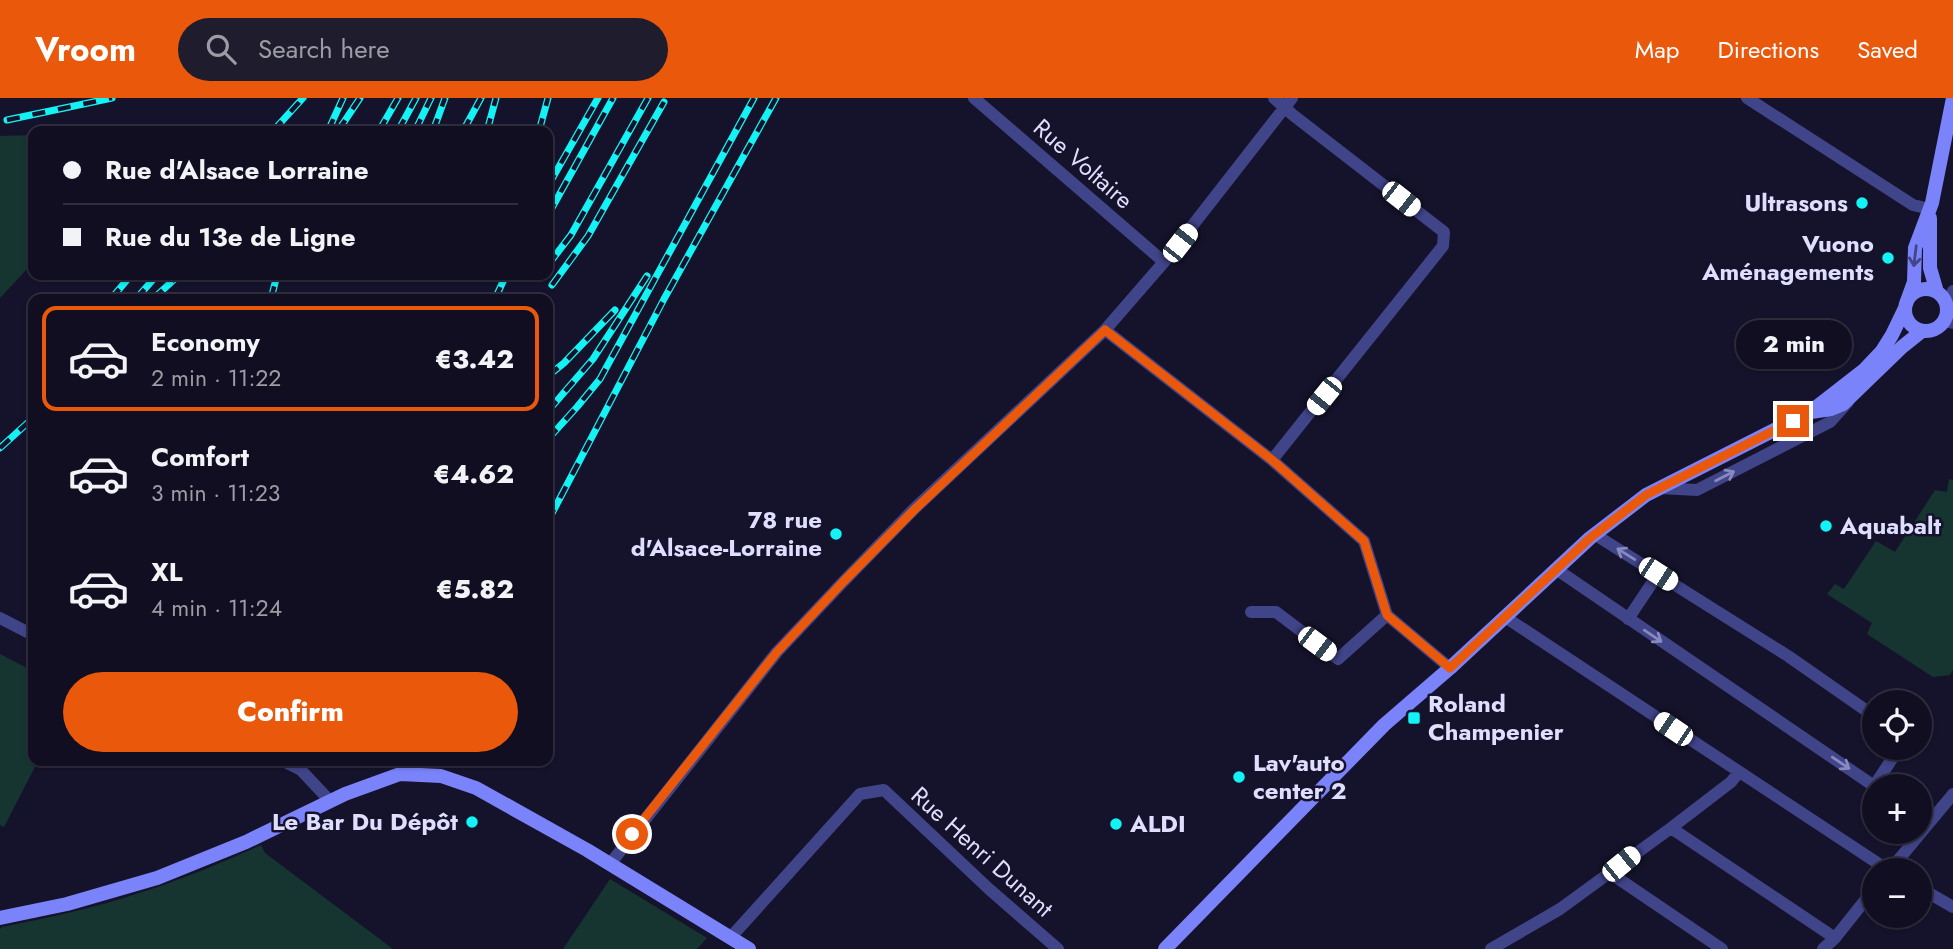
<!DOCTYPE html>
<meta charset="utf-8">
<style>
:root{--surface:#100e20;--page:#1e1c2d;--text:#f1f3f6;--muted:#9c9ca5;--line:#302e3e;--accent:#ea580c}
body{margin:0;font-family:Jost,sans-serif;background:var(--page);color:var(--text);height:100vh;display:flex;flex-direction:column;font-size:26px;white-space:nowrap}
*{box-sizing:border-box;margin:0}
p{font-size:23px;color:var(--muted)}
.icon{flex:none;width:38px;height:38px;fill:none;stroke:currentColor;stroke-width:2;stroke-linecap:round;stroke-linejoin:round}
.map{position:relative;flex:1;overflow:hidden}
.sheet{position:absolute;left:28px;top:196px;width:525px;height:472px;display:flex;flex-direction:column;background:var(--surface);border-radius:14px;box-shadow:0 2px 5px #0004,0 0 0 2px var(--line)}
.sheet>*{flex:none}
.top-card{position:absolute;left:28px;top:28px;width:525px;height:154px;border-radius:14px;box-shadow:0 2px 5px #0004,0 0 0 2px var(--line);display:grid;align-content:center;height:154px;padding:0 35px;background:var(--surface)}
.controls{position:absolute;left:1862px;top:592px;display:grid;gap:14px}
.controls a{display:grid;place-items:center;width:70px;height:70px;border-radius:50%;background:var(--surface);box-shadow:0 2px 5px #0004,0 0 0 2px var(--line);font-size:35px}
.end{position:absolute;width:32px;height:32px;margin:-16px;border:9px solid #ea580c;background:#fff;box-shadow:0 0 0 4px #fff}
.from{border-radius:50%}
.bubble{position:absolute;height:49px;border-radius:24px;background:var(--surface);box-shadow:0 2px 5px #0004,0 0 0 2px var(--line);font-size:23px;font-weight:800;line-height:49px;text-align:center}
.car{position:absolute;width:21px;height:42px;margin:-21px -10px;border-radius:9px;box-shadow:0 0 5px 2px #0007;background:linear-gradient(#fff 24%,#345 0 40%,#fff 0 76%,#345 0 86%,#fff 0)}
.top-card b{display:flex;align-items:center;gap:24px;height:66px;font-size:26px}
.top-card b+b{border-top:2px solid var(--line)}
.top-card i{width:18px;height:18px;background:var(--text)}
ul{padding:12px 0 0;list-style:none}
li{display:flex;align-items:center;gap:21px;height:105px;margin:0 14px 10px;padding:0 21px;border:4px solid transparent;border-radius:14px}
li div{flex:1}
li b{display:block;font-size:26px}
li em{font-style:normal;font-weight:800}
li.on{border-color:var(--accent)}
li>.icon{width:63px;height:63px;stroke-width:1.5}
.action{display:flex;gap:14px;margin-top:auto;padding:14px 35px}
.action a{flex:1;height:80px;border-radius:42px;background:var(--accent);color:#fff;font-size:28px;font-weight:800;line-height:80px;text-align:center}
header{display:flex;align-items:center;gap:42px;box-sizing:border-box;height:98px;padding:0 35px;background:var(--accent);color:#fff}
header strong{font-size:33px}
nav{display:flex;gap:38px;margin-inline-start:auto;font-size:24px}
.search{width:490px;height:63px;background:var(--page);display:flex;align-items:center;gap:18px;box-sizing:border-box;padding:0 24px;border-radius:38px;color:var(--muted);font-size:26px}
.map>svg:first-child{display:block}
.green{fill:#163531}
.lines{fill:none;stroke-linecap:round;stroke-linejoin:round}
.minor{stroke:#404488;stroke-width:12}
.secondary{stroke:#7a83f9;stroke-width:14}
.rail-casing{stroke:#13f3f5;stroke-width:7}
.rail{stroke:#15132b;stroke-width:4.5;stroke-dasharray:13;stroke-linecap:butt}
.oneway{stroke:#424588}
.oneway2{stroke:#8889bd}
.route{stroke:#ea580c;stroke-width:9}
.poi-dot{fill:#13f3f5;stroke:#15132b;stroke-width:2.5}
.labels{text-anchor:middle;stroke-width:5;stroke-linejoin:round;paint-order:stroke}
.street-label{font-size:24px;fill:#dfdefe;stroke:#15132b}
.poi-label{font-size:24px;font-weight:bold;fill:#dfdefe;stroke:#15132b;text-anchor:end}
</style>
<header>
<strong>Vroom</strong>
<div class="search"><svg class="icon" aria-label="search" viewBox="0 0 24 24"><circle cx="10" cy="10" r="6"/><path d="M15 15l6 6"/></svg>Search here</div>
<nav><a>Map</a><a>Directions</a><a>Saved</a></nav>
</header>
<div class="map">
<svg width="1953" height="851" viewBox="0 0 1953 851">
<rect width="100%" height="100%" fill="#15132b"/>
<!-- green -->
<path class="green" d="M33,37V173L28,170L0,200V38Z
M1949,381L1953,382V572L1950,577L1933,579L1867,536L1872,525L1827,496L1835,486L1844,491L1876,443L1895,454L1935,392L1947,394Z
M0,556L33,573V663H38L4,729L0,727Z
M261,747L265,755L393,851H0V831L2,829C48,820 94,810 139,795C181,782 221,765 261,747Z
M610,781L707,840L697,851H563Z"/>
<g class="lines">
<!-- minor -->
<path class="minor" d="M974,0L1164,164
M1747,0L1913,107L1930,111
M1946,206L1953,193
M1944,223L1953,225
M1105,232L1272,362L1364,443L1387,517L1450,570
M1272,362L1443,148L1444,134L1293,17L1274,0
M1660,390L1697,392L1830,324L1848,304
M1594,436L1788,558L1874,618
M1556,471L1874,688
M1251,514H1276L1338,561L1387,517
M1505,519L1888,772
M0,520L33,537
M1628,521L1658,476
M283,663L301,672L330,703
M1874,688L1900,649
M1671,730L1835,840
M610,766L777,554L843,484L913,412L1105,232L1164,164L1292,0
M1890,772L1953,696
M1610,775L1722,851
M1920,790L1953,809
M731,839L860,696L884,692L989,791L1058,851
M1491,851L1560,811L1671,730L1731,684L1739,674
M1823,851L1835,840L1874,791"/>
<!-- secondary -->
<path class="secondary" d="M1930,120V170L1937,194
M1905 212a21 21 0 1 1 42 0a21 21 0 1 1-42 0Z
M1906,206L1914,184L1915,150L1932,105L1953,0
M1811,314L1831,311L1843,306L1902,249L1922,233
M0,820L67,806L157,780L246,744L345,696L400,676L441,678L476,690L587,752L749,851
M1165,851L1384,627L1450,570L1590,440L1646,397L1810,314L1864,272L1882,253L1892,237L1905,210"/>
<!-- rail casing -->
<g class="rail-casing">
<path id="rail" d="M7,22L112,0
M273,33L303,0
M328,33L343,0
M338,33L360,0
M379,33L398,0
M398,33L416,0
M415,33L431,0
M433,33L445,0
M463,33L481,0
M487,33L496,0
M539,33L548,0
M548,88L598,0
M548,117L613,0
M548,167L571,137L648,0
M552,187L588,138L664,4
M111,201L131,177
M136,201L157,177
M153,201L179,177
M271,201L277,177
M495,201L506,177
M548,278L564,265L615,212
M548,313L593,261L647,178
M548,341L577,309L600,281L754,0
M0,350L33,320
M548,423L664,201L776,0"/>
</g>
<!-- rail -->
<use href="#rail" class="rail"/>
</g>
<!-- one-way arrows -->
<defs><path id="oneway-shaft" d="M-6 0H5M1.5-3L5.5 0L1.5 3" fill="none" stroke-width="1.6" stroke-linecap="round" stroke-linejoin="round" transform="scale(1.75)"/></defs>
<use class="oneway" href="#oneway-shaft" transform="translate(1915 158) rotate(97)"/>
<g class="oneway2">
<use href="#oneway-shaft" transform="translate(1725 378) rotate(-27)"/>
<use href="#oneway-shaft" transform="translate(1626 456) rotate(-148)"/>
<use href="#oneway-shaft" transform="translate(1653 538) rotate(34)"/>
<use href="#oneway-shaft" transform="translate(1841 665) rotate(34)"/>
</g>
<g class="lines">
<!-- route -->
<path class="route" d="M632,736L777,554L843,484L914,412L1105,232L1272,362L1364,443L1387,517L1450,570L1590,440L1646,397L1793,323"/>
</g>
<!-- markers -->
<g class="poi-dot">
<circle cx="1862" cy="105" r="7"/>
<circle cx="1888" cy="160" r="7"/>
<circle cx="1826" cy="428" r="7"/>
<circle cx="836" cy="436" r="7"/>
<rect x="1407" y="613" width="14" height="14" rx="3.5"/>
<circle cx="1239" cy="679" r="7"/>
<circle cx="472" cy="724" r="7"/>
<circle cx="1116" cy="726" r="7"/>
</g>
<g class="labels">
<!-- street labels -->
<g class="street-label">
<text transform="translate(1083 66) rotate(41)" y="8">Rue Voltaire</text>
<text transform="translate(982 754) rotate(42)" y="8">Rue Henri Dunant</text>
</g>
<!-- poi labels -->
<g class="poi-label">
<text x="1848" y="113">Ultrasons</text>
<text x="1874" y="154">Vuono<tspan x="1874" dy="28">Aménagements</tspan></text>
<text x="822" y="430">78 rue<tspan x="822" dy="28">d'Alsace-Lorraine</tspan></text>
<text x="1840" y="436" text-anchor="start">Aquabalt</text>
<text x="1428" y="614" text-anchor="start">Roland<tspan x="1428" dy="28">Champenier</tspan></text>
<text x="1253" y="673" text-anchor="start">Lav'auto<tspan x="1253" dy="28">center 2</tspan></text>
<text x="458" y="732">Le Bar Du Dépôt</text>
<text x="1130" y="734" text-anchor="start">ALDI</text>
</g>
</g>
</svg>
<div class="controls">
<a><svg class="icon" aria-label="locate" viewBox="0 0 24 24"><circle cx="12" cy="12" r="6"/><path d="M12 2v4M12 18v4M2 12h4M18 12h4"/></svg></a>
<a>+</a>
<a>−</a>
</div>
<i class="end from" style="left:632px;top:736px"></i>
<i class="end" style="left:1793px;top:323px"></i>
<div class="bubble" style="left:1736px;top:222px;width:116px">2 min</div>
<i class="car" style="left:1401px;top:101px;rotate:128deg"></i>
<i class="car" style="left:1180px;top:145px;rotate:38deg"></i>
<i class="car" style="left:1324px;top:298px;rotate:219deg"></i>
<i class="car" style="left:1658px;top:476px;rotate:123deg"></i>
<i class="car" style="left:1317px;top:546px;rotate:127deg"></i>
<i class="car" style="left:1673px;top:631px;rotate:304deg"></i>
<i class="car" style="left:1621px;top:766px;rotate:51deg"></i>
<div class="top-card">
<b><i class="from"></i>Rue d'Alsace Lorraine</b>
<b><i></i>Rue du 13e de Ligne</b>
</div>
<section class="sheet">
<ul>
<li class="on"><svg class="icon" aria-label="car" viewBox="0 0 24 24"><path d="M5 17H2v-5l4-1 3-4h7l3 4 3 1v5h-3M9 17h6M6 11h13"/><circle cx="7" cy="17" r="2"/><circle cx="17" cy="17" r="2"/></svg><div><b>Economy</b><p>2 min · 11:22</p></div><em>€3.42</em></li>
<li><svg class="icon" aria-label="car" viewBox="0 0 24 24"><path d="M5 17H2v-5l4-1 3-4h7l3 4 3 1v5h-3M9 17h6M6 11h13"/><circle cx="7" cy="17" r="2"/><circle cx="17" cy="17" r="2"/></svg><div><b>Comfort</b><p>3 min · 11:23</p></div><em>€4.62</em></li>
<li><svg class="icon" aria-label="car" viewBox="0 0 24 24"><path d="M5 17H2v-5l4-1 3-4h7l3 4 3 1v5h-3M9 17h6M6 11h13"/><circle cx="7" cy="17" r="2"/><circle cx="17" cy="17" r="2"/></svg><div><b>XL</b><p>4 min · 11:24</p></div><em>€5.82</em></li>
</ul>
<div class="action"><a>Confirm</a></div>
</section>
</div>
